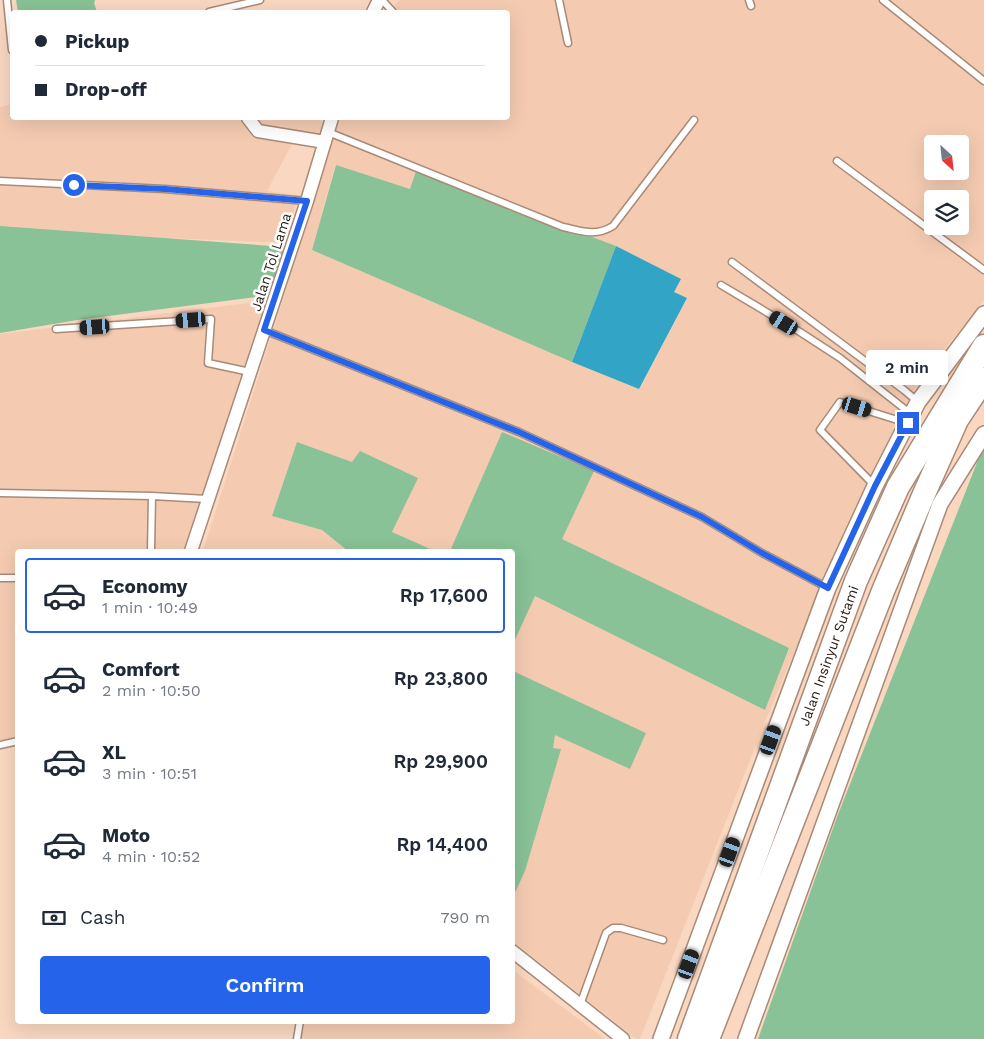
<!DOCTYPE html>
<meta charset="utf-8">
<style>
:root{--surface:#fff;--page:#f2f2f3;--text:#1f2937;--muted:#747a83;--line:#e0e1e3;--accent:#2563eb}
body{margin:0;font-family:"Work Sans",sans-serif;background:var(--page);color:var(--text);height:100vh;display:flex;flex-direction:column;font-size:19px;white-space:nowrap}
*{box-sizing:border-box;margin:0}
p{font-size:16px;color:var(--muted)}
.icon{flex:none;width:28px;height:28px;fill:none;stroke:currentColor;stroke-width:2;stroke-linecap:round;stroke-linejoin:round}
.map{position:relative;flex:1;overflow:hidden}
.side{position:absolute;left:15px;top:549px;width:500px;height:475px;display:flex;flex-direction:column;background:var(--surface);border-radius:5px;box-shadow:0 5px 20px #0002}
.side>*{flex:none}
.top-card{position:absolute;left:10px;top:10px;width:500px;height:110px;border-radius:5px;box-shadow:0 5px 20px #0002;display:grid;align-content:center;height:110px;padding:0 25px;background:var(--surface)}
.needle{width:32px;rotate:153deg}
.tools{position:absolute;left:924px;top:135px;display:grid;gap:10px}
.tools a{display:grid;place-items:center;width:45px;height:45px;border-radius:5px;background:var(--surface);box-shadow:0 5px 20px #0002;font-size:25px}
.end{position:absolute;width:22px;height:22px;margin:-11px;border:6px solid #2563eb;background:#fff;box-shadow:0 0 0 2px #fff}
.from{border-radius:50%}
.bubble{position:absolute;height:35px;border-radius:5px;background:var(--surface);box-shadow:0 5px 20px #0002;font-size:16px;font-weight:600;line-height:35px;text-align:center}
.car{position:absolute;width:15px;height:30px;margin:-15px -8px;border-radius:6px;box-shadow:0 0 4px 1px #0007;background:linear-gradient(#222 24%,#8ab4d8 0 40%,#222 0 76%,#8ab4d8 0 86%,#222 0)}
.top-card b{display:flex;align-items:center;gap:18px;height:48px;font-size:19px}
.top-card b+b{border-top:1px solid var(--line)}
.top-card i{width:12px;height:12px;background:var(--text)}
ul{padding:9px 0 0;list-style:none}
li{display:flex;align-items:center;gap:15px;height:75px;margin:0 10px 8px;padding:0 15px;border:2px solid transparent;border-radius:5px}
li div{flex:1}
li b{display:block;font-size:19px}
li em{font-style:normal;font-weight:600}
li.selected{border-color:var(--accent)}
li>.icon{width:45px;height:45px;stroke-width:1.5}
.pay{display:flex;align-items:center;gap:12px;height:55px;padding:0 25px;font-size:19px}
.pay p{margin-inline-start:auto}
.primary-button{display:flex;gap:10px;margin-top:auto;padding:10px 25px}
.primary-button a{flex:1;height:58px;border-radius:5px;background:var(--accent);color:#fff;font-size:20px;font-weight:600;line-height:58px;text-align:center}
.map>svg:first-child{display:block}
.built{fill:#f4cbb1;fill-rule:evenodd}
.green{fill:#88c296}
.water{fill:#32a5c7}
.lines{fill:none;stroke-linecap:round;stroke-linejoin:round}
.service-casing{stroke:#a88a76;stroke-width:9}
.minor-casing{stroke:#a88a76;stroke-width:15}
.tertiary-casing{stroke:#a88a76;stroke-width:18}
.motorway-casing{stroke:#a88a76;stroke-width:25}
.service{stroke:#fff;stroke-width:6}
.minor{stroke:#fff;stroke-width:12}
.tertiary{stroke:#fff;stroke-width:15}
.motorway{stroke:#fff;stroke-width:22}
.route{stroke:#2563eb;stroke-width:6}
.labels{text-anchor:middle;stroke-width:5;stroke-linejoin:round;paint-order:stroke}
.street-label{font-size:14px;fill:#281c14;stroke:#fff}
</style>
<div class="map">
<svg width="984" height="1039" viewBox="0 0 984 1039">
<rect width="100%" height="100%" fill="#f9d7c1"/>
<!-- built -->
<path class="built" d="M400,0H984V300L919,381L850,517L765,722L640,1039H636L513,941L512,897L525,871L560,748H553L555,734L630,769L646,733L513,671V644L534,595L765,710L788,648L562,539L502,432L450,551H435L392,532L417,478L352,462L297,442L272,516L322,530L348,551H203L285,293L340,118H508V12H387ZM932,144H960V171H932ZM335,165L410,189L416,171L616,246L680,279L673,292L687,299L639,389L572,362L312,250ZM932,199H960V226H932Z
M12,104V118H305L323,121L315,147L293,142L267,191L297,195L288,243L0,231V107Z
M272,300L191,551H18L17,746L0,750V334Z
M513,970L605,1039H295L297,1021H512Z"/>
<!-- green -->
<path class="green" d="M16,0H95L94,3L97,12H18Z
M336,165L410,189L416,171L616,246L572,362L312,250Z
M0,226L285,247L272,295L77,320L0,333Z
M502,432L594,471L562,539L789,648L765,710L535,596L513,644L512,551H450Z
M297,442L352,462L360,451L418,478L392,532L435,551H348L322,530L272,516Z
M984,445V1039H758L837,817Z
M513,671L646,733L630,769L555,735L553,748L561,749L525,871L513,897Z"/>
<!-- water -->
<path class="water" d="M616,246L681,279L674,292L687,298L639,389L572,362Z"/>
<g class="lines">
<!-- service casing -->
<g class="service-casing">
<path id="service" d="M7,0L12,50
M382,0L393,12
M559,0L568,43
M749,0L751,6
M883,0L984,81
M209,12L260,0
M328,132L563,227C582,231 595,237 613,226L694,120
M837,161L984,270
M0,181L165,189L307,201
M732,262L904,390L917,401
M721,285L800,332L840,358L911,414
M56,329L211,319L208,363L250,372
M264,330L519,432L702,517L762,553L828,588
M874,485L820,430L840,402L907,423
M0,493L152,496L207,499
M151,551L152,496
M0,578H18
M0,745L18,741
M580,1005L606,933L613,928H621L663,940
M297,1039L300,1021"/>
</g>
<!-- minor casing -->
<g class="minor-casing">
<path id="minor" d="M373,12L379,0
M248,118L258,131L325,142
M191,551L307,201L332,118
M512,951L623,1039"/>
</g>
<!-- tertiary casing -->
<g class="tertiary-casing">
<path id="tertiary" d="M661,1039L828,588L875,486L918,402L984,314
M746,1039L940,504L984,434"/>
</g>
<!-- motorway casing -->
<g class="motorway-casing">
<g id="motorway">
<path id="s1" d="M689,1039L856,581L898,487L984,346"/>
<path d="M708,1039L883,591L924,494L957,420L984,379"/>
</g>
</g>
<!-- service -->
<use href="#service" class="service"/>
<!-- minor -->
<use href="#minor" class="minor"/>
<!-- tertiary -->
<use href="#tertiary" class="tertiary"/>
<!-- motorway -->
<use href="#motorway" class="motorway"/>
</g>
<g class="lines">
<!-- route -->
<path class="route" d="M74,185L165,189L307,201L264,330L519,432L702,517L762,553L828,588L875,486L908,423"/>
</g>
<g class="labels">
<!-- street labels -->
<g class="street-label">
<text transform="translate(271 262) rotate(-72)" y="5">Jalan Tol Lama</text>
<text dy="5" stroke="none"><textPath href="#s1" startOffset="408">Jalan Insinyur Sutami</textPath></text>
</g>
</g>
</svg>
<div class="tools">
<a><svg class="needle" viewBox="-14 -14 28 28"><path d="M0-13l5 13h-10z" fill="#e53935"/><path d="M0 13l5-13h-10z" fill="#747a83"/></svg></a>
<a><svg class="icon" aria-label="layers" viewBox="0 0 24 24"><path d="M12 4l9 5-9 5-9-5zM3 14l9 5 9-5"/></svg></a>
</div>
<i class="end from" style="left:74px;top:185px"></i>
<i class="end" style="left:908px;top:423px"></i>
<div class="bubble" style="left:866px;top:350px;width:82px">2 min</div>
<i class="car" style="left:191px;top:320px;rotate:266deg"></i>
<i class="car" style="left:784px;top:323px;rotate:301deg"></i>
<i class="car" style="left:95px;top:327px;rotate:266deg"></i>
<i class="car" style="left:857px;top:407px;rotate:107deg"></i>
<i class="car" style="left:771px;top:740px;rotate:20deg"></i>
<i class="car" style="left:730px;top:852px;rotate:20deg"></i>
<i class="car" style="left:689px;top:964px;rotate:20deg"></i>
<div class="top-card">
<b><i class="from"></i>Pickup</b>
<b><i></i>Drop-off</b>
</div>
<section class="side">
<ul>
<li class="selected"><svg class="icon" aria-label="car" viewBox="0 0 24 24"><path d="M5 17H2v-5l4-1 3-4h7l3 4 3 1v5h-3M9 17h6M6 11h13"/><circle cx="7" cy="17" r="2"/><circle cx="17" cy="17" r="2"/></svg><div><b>Economy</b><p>1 min · 10:49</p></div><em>Rp 17,600</em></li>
<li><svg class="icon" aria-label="car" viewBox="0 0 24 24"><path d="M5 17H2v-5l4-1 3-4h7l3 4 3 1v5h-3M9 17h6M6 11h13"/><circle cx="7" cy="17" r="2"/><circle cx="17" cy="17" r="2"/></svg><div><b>Comfort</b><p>2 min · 10:50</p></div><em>Rp 23,800</em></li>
<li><svg class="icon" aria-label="car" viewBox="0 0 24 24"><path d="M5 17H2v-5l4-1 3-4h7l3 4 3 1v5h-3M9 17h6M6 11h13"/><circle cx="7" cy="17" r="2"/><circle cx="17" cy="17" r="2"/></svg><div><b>XL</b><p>3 min · 10:51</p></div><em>Rp 29,900</em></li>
<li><svg class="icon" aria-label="car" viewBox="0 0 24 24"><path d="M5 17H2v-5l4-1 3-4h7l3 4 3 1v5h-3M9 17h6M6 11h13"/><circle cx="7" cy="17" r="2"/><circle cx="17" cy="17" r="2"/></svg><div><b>Moto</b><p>4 min · 10:52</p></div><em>Rp 14,400</em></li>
</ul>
<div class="pay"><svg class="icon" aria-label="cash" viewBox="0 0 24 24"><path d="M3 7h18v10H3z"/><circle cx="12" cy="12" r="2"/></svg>Cash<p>790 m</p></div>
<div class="primary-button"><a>Confirm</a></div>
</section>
</div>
